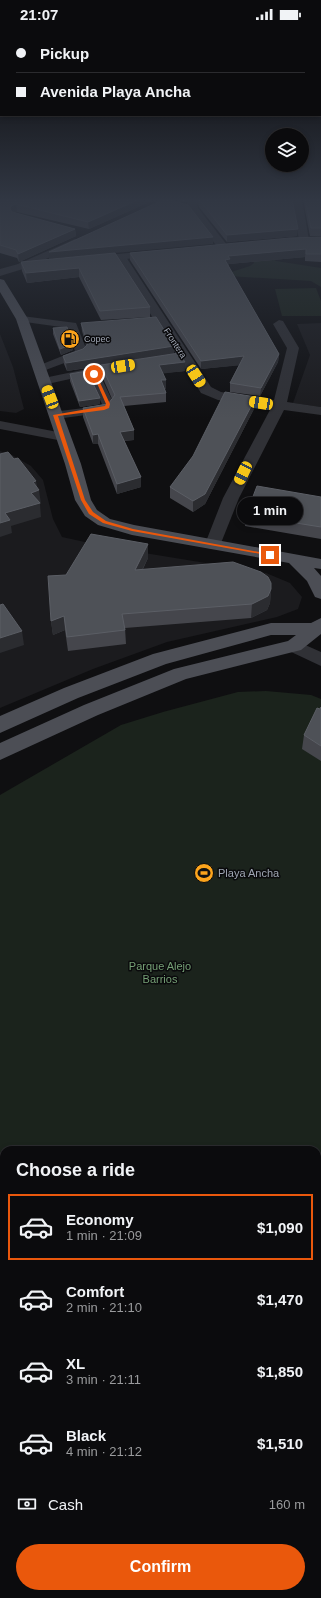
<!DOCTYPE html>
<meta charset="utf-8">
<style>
:root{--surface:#0b0b0d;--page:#19191b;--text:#f1f3f6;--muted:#9a9b9d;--line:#2b2b2e;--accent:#ea580c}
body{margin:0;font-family:Helvetica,sans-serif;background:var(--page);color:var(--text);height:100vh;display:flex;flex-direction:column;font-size:15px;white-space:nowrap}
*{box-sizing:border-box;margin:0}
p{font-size:13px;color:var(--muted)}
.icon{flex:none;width:22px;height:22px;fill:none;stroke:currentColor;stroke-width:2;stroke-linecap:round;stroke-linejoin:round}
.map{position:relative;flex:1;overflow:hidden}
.details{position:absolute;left:0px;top:1118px;width:321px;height:452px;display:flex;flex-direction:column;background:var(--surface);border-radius:12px 12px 0 0;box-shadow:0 2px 6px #0003,0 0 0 1px var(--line)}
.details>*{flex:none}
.top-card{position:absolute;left:0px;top:0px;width:321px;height:88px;box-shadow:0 2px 6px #0003,0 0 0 1px var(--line);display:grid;align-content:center;height:88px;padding:0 16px;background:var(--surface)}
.fabs{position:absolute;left:265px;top:100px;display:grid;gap:8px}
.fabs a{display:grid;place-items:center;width:44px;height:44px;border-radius:50%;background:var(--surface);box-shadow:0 2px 6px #0003,0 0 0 1px var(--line);font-size:20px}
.end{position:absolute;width:18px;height:18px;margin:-9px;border:5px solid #ea580c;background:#fff;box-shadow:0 0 0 2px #fff}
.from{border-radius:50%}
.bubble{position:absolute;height:28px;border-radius:14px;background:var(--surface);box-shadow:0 2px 6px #0003,0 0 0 1px var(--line);font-size:13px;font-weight:800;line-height:28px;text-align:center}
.car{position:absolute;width:12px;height:24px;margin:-12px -6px;border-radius:5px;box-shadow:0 0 3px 1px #0007;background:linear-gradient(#f5c518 24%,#345 0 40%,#f5c518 0 76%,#345 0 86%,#f5c518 0)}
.top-card b{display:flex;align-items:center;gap:14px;height:38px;font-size:15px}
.top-card b+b{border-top:1px solid var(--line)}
.top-card i{width:10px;height:10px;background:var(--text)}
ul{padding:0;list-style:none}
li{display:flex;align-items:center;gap:12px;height:66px;margin:0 8px 6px;padding:0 8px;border:2px solid transparent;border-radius:0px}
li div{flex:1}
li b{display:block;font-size:15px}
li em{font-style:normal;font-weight:800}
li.selected{border-color:var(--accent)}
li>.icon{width:36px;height:36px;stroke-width:1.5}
h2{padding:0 16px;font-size:18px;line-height:48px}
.pay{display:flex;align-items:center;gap:10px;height:44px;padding:0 16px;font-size:15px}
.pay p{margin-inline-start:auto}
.action{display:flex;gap:8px;margin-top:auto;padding:8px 16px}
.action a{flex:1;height:46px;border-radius:24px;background:var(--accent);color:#fff;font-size:16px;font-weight:800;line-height:46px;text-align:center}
.status{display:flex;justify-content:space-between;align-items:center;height:28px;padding:0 20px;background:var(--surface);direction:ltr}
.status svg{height:11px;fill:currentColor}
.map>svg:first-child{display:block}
.built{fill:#1b1b1e}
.green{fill:#1b231c;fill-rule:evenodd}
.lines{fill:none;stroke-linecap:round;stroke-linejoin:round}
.service{fill:#303136;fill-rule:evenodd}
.minor{fill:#303136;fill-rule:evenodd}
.tertiary{fill:#303136;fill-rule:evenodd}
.primary{fill:#4c4e55;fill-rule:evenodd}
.wall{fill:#45464c}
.shaded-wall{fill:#2b2c30}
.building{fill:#4e5157;stroke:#5b5e65}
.route{fill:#ea580c}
.labels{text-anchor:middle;stroke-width:3;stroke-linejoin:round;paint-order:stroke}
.far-poi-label{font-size:9px;fill:#9fa6b3;stroke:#0a0a0c;text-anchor:start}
.far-street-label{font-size:9px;fill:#9fa6b3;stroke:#0a0a0c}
.poi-label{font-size:11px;fill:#9fa6b3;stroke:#0a0a0c;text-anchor:start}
.park-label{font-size:11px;fill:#759f75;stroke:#0a0a0c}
</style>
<div class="status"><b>21:07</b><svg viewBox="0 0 49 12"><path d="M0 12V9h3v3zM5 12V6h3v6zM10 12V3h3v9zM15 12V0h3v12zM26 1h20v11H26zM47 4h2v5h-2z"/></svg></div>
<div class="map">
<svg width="321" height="1570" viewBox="0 0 321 1570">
<rect width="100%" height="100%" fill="#0f0f11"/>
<!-- built -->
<path class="built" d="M321,295V379L293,375L310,327L297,296Z
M0,306L13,339L24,381L16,385L0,383Z
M0,423L12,427L31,438L43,452L53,491L62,509L108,519L266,545L290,555L302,569L298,581L277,589L167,614L93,641L0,680Z"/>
<!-- green -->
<path class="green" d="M266,226L276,233L321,240V259L311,253L228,248V245L250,238L254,235L252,227Z
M316,260L321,273V288H282L275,261Z
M266,663L311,667L321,671V1565L319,1570H0V767L121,697L163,684L238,664ZM4,1122H317V1566H4Z"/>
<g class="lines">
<!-- service -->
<path class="service" d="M22,288L76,295L87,323L83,328L43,343H35L33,341L35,339L75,323L68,300L18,293L17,291L18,289Z
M92,340L98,343L114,376L108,384L56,391L52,390L50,387L52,384L100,378L102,376L88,347L43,357L37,353L39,351Z"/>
<!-- minor -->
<path class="minor" d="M169,171L187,176V171H197L198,180L227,217L228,219L227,221H219L189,182L165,176L161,177L156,174L160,171Z
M292,171H302L309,212L308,214L304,215L299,212Z
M75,211L79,212L80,214L79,216L26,240L22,241L16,238L18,236Z
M120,226L126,229L211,359L221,364L274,372L287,320L273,296L279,292L283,293L299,320L287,374L321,379V387L284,382L239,470L219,520L213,521L207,520L205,516L223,470L271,380L218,372L201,365L114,229Z
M0,393L63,405L68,406L70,409L68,412L63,413L0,401Z
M294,612L321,624V638L287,622L285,618L287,614Z"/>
<!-- tertiary -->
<path class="tertiary" d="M159,222L163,223L165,225L163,227L88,235L82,232L88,229Z
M52,232L58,235L56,237L23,241L0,248V241L22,235Z"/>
<!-- primary -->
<path class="primary" d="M0,251L4,252L28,291L81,436L91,472L97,482L110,491L134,497L321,531V541L314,540L321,548V571L315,569L307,553L289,535L132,507L98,497L85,488L75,472L65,436L16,291L0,264Z
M321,590V606L301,622L186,651L98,687L0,732V715L84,677L174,641L288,613L296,607H271L166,636L78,670L0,705V688L64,660L153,626L271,595H311Z"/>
</g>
<!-- wall -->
<path class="wall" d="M0,171H156L89,201L17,184L14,185L75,201L76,208L19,234L17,230L0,225Z
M175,171H186V174Z
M197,171H292L297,208L227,214L199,179Z
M303,171H321V208H310Z
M321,209V234L305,233V229L229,236V239L279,326L278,334L260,368L230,364V355L239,337L201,341L130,232V225Z
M115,225L150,279V289L101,292L79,249L27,255L22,243L21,234Z
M81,295L174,318V326L185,343L163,345L166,361H165L166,365V374L124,378L134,402V412L124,413L141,449V459L117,466L98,416H93L83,389V380L108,376L112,371L101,346V338L67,343L64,336L63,328L83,321L86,317L82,303Z
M53,300L73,316V322L61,327L53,306Z
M70,346L100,370V376L80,379L70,353Z
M255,379L205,476L193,484L170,470V459Z
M321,469V511L245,498L246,487Z
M148,530L143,541L271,561L270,575L267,582L251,590L125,600L126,616L68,623L65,602L53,607L51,593L66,547Z
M321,679V733L302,721L304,707Z"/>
<!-- shaded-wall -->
<path class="shaded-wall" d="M140,171H156L89,201L88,194Z
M16,176L17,184L12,185L10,181L11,178Z
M75,201L76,208L19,234L18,226Z
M298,201L297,208L227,214V207Z
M213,209V216L49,231V224Z
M306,221L305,229L229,236V239L225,232L228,228Z
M79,240V249L27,255L26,245Z
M73,316V322L61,327L60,321Z
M174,318V326L67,343L66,335Z
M279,326L278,334L260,368L261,360Z
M244,328L243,337L201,341V333Z
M185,334V343L159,346V337Z
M161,352H166V361H161Z
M256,369L255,379L205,476L193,484V473Z
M100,370V376L80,379L79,373Z
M134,402V412L120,413V404Z
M98,406V416H93V407Z
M141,449V459L117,466V456Z
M36,453L38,463L39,462L41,476H40L41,489L11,498L12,505L0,509V495L5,485L31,465L33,454Z
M148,516V530L135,556V542Z
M271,561L270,575L267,582L251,590L252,576Z
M64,588L65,602L53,607L51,593Z
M22,603L24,617L0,625V610Z"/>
<!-- building -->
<path class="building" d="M0,171H140L88,194L16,176L11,178L10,181L12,184L75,201L18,226L16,222L0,217Z
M165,171L188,177L213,209L49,224Z
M199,171H292L298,201L227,207Z
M305,171H321V200H311Z
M321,209V226H306V221L228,228L230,231L225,232L279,326L261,360L230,355L244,328L201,333L130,225L290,210Z
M115,225L150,279L100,283L79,240L26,245L21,234Z
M156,289L174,318L66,335L63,328L83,321L88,316L81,295Z
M67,299L73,316L60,321L53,300Z
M179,325L185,334L159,337L166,352H161L166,365L120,369L134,402L120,404L141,449L117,456L98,406L93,407L83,380L108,376L115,367L101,337Z
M87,343L100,370L79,373L70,346Z
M225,364L256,369L205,466L193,473L170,459L193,428Z
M8,424L14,431L18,430L36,453L33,454L39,462L31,465L40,475L5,485L10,492L0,495V426Z
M257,458L321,469V499L246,487Z
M91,506L148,516L135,542L233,534L261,544L268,549L271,555V561L268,568L252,576L122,586L125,602L67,609L64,588L51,593L48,548L66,547Z
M3,576L22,603L0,610V577Z
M321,679V718L304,707L317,680L320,681Z"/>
<!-- sky -->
<linearGradient id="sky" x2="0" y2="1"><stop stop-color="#080809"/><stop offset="0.44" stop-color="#313743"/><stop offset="1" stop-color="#313743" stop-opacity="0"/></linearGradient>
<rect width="321" height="391" fill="url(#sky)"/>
<!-- route -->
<path class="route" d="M93,346H96L110,376L109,380L104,382L58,388L85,472L93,484L106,493L133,501L270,526L272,528L132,503L103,495L89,486L81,472L53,387L105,378L106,376Z"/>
<!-- icons -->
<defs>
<g id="fuel-disc" transform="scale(1)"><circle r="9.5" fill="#fca41c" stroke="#0a0a0c"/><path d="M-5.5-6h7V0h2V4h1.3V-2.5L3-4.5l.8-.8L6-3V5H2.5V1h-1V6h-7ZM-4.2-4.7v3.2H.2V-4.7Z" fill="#111"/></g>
<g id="stadium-disc" transform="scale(1)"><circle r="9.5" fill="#fca41c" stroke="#0a0a0c"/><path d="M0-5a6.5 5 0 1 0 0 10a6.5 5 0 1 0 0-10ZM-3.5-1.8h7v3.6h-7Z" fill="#111"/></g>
</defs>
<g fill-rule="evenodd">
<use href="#fuel-disc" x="70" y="311"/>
<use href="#stadium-disc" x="204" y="845"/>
</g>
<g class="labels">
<!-- far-poi labels -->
<g class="far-poi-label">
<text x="84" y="314">Copec</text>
</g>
<!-- far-street labels -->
<g class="far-street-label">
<text transform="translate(175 315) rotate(57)" y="3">Frontera</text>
</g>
<!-- poi labels -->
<g class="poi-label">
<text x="218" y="849">Playa Ancha</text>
</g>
<!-- park labels -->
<g class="park-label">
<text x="160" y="942">Parque Alejo<tspan x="160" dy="13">Barrios</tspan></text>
</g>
</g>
</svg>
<div class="fabs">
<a><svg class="icon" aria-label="layers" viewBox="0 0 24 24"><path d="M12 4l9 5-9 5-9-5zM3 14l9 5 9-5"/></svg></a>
</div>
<i class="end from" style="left:94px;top:346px"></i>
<i class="end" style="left:270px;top:527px"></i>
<div class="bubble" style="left:237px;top:469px;width:66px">1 min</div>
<i class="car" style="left:123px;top:338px;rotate:81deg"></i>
<i class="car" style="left:196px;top:348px;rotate:147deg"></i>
<i class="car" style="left:50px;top:369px;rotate:339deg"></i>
<i class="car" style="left:261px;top:375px;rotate:279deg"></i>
<i class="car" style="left:243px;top:445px;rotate:206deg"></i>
<div class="top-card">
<b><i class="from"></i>Pickup</b>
<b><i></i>Avenida Playa Ancha</b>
</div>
<section class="details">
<h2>Choose a ride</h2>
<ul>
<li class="selected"><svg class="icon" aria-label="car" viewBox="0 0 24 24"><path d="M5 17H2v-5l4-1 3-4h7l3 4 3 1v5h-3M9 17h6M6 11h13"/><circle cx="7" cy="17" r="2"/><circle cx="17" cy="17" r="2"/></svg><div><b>Economy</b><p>1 min · 21:09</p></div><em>$1,090</em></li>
<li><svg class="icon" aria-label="car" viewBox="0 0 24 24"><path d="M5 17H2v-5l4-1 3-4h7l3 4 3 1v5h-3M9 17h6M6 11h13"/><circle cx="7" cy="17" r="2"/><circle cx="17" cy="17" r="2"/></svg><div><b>Comfort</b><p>2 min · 21:10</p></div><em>$1,470</em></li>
<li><svg class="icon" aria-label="car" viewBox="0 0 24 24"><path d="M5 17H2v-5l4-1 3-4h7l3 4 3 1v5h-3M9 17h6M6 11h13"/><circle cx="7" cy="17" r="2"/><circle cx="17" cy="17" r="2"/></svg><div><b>XL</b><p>3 min · 21:11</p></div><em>$1,850</em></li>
<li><svg class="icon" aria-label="car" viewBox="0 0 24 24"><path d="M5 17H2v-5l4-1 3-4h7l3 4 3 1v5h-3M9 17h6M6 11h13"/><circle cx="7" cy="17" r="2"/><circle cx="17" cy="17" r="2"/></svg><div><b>Black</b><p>4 min · 21:12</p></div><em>$1,510</em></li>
</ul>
<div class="pay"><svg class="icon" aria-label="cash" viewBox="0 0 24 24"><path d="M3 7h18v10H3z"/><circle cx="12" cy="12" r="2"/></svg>Cash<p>160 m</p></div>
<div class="action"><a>Confirm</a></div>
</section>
</div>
